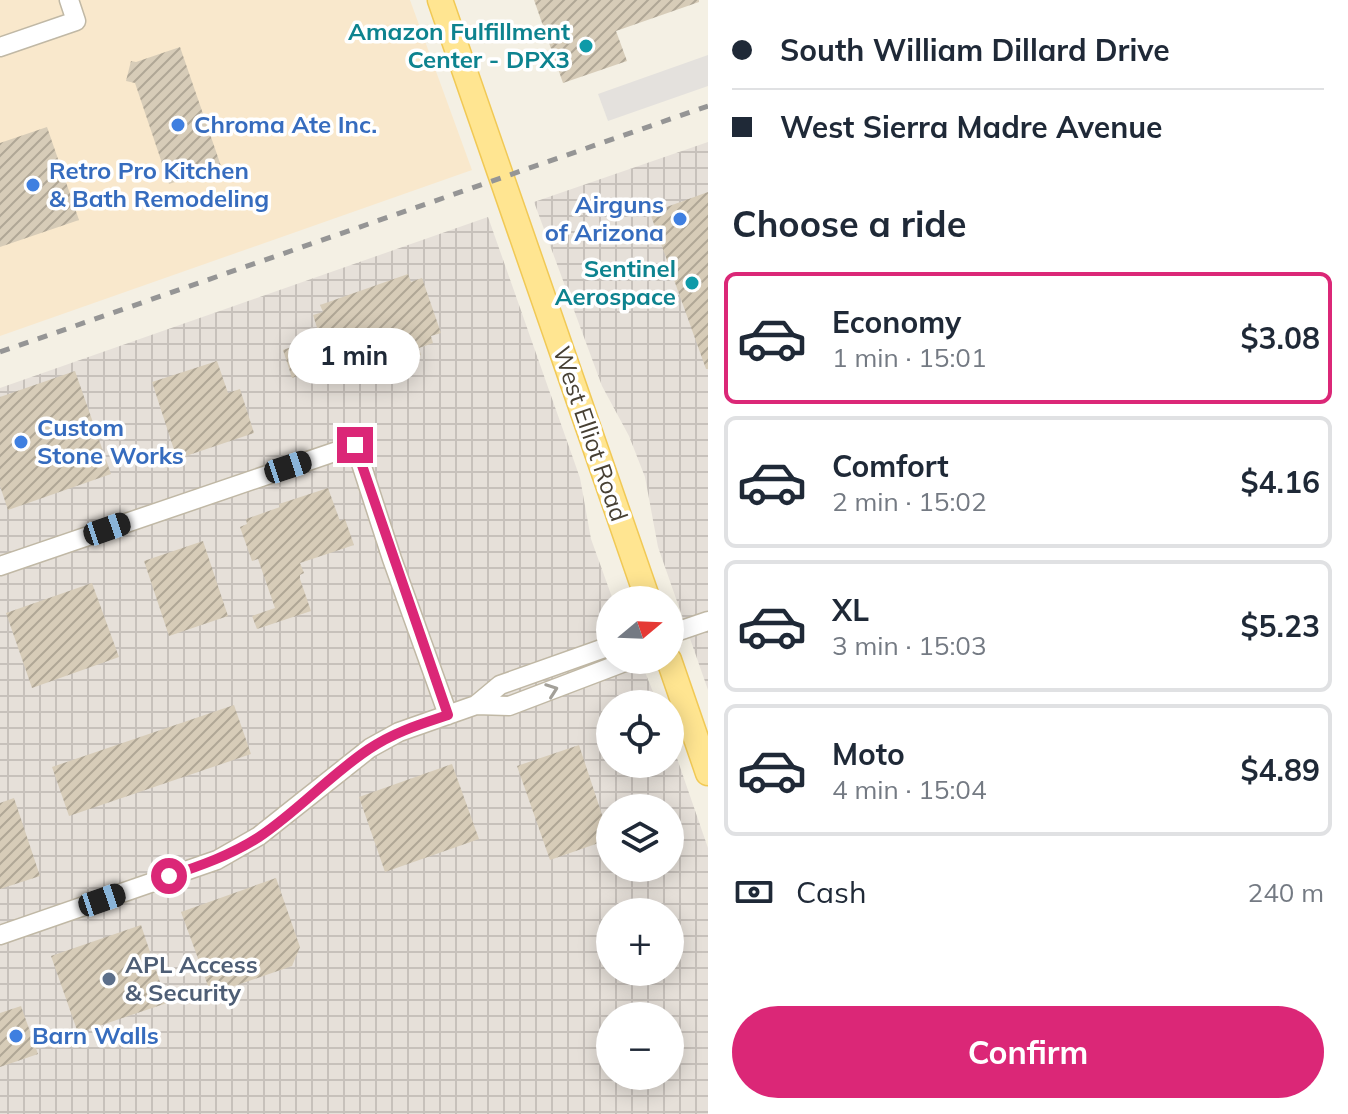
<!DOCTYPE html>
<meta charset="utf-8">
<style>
:root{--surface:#fff;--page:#f6f6f7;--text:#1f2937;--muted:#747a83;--line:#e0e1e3;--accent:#db2777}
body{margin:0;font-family:Mulish,sans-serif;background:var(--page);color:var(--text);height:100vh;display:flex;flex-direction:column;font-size:30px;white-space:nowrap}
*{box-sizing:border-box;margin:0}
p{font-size:26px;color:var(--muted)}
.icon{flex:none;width:44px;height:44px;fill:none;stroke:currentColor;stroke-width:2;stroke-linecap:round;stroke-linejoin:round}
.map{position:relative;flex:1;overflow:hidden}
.drawer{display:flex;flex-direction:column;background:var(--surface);width:640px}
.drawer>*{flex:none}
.guide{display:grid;align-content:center;height:176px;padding:0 24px;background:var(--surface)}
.needle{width:52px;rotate:71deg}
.fabs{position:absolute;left:596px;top:586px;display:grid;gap:16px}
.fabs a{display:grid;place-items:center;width:88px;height:88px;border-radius:50%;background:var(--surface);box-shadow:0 4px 20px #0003;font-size:40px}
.end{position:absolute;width:36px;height:36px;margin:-18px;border:10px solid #db2777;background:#fff;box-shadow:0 0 0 4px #fff}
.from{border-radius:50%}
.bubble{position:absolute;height:56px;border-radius:28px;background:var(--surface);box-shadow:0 4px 20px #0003;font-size:26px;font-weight:700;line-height:56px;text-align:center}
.car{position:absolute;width:24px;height:48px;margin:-24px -12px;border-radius:10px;box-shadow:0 0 6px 2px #0007;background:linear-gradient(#222 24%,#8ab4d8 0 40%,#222 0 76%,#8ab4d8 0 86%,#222 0)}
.guide b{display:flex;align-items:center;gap:28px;height:76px;font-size:30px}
.guide b+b{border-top:2px solid var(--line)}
.guide i{width:20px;height:20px;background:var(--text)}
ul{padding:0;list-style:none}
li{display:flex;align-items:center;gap:24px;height:132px;margin:0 16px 12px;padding:0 8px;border:4px solid var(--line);border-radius:12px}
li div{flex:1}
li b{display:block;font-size:30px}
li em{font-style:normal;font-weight:700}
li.current{border-color:var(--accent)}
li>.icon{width:72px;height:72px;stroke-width:1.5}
h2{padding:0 24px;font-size:36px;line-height:96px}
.pay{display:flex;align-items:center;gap:20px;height:88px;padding:0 24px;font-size:30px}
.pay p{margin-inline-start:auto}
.button{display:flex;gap:16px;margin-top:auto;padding:16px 24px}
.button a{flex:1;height:92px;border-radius:48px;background:var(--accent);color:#fff;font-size:32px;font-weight:700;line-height:92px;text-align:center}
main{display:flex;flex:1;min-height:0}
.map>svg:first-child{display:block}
.commercial{fill:#f9e8cc}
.industrial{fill:url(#industrial-grid);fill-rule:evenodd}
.parking{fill:#e4e1dd}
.building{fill:url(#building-hatch)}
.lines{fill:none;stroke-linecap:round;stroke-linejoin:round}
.minor-casing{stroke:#c0b8a5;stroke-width:21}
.major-casing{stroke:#f1c955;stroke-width:27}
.minor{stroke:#fff;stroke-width:18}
.major{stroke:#ffe591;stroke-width:24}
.rail{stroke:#959595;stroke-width:5;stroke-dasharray:10 10;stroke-linecap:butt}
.oneway{stroke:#a3a099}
.route{stroke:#db2777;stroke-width:10}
.culture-dot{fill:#0f9aa8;stroke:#fff;stroke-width:3}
.shop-dot{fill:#3f7fe0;stroke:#fff;stroke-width:3}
.service-dot{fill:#5c6f8a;stroke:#fff;stroke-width:3}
.labels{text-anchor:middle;stroke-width:7;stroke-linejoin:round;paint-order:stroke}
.culture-label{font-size:24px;font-weight:bold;fill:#0d838f;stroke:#fff;text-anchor:end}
.shop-label{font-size:24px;font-weight:bold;fill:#366cbe;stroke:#fff;text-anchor:start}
.street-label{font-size:24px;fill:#474033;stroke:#fff}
.service-label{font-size:24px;font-weight:bold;fill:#4e5e75;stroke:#fff;text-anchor:start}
</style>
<main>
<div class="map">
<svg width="708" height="1114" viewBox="0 0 708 1114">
<defs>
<pattern id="industrial-grid" width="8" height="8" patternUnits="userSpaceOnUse" patternTransform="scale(2)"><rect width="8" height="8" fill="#e6e0d9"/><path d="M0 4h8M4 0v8" fill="none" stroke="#c7c1bb"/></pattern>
<pattern id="building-hatch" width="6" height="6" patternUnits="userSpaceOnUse" patternTransform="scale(2)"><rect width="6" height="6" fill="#d7ccb8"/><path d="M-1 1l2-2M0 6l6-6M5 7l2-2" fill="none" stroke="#b0a796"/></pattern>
</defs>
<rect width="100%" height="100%" fill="#f4f0e4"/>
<!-- commercial -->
<path class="commercial" d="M0,0H410L472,170L0,336Z"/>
<!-- industrial -->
<path class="industrial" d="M708,142V690L658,547L645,477L629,436L602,386L534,202Z
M488,217L580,478L591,539L613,600H610V660H640L658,704H610V764H670V738L708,848V1114H0V388ZM610,808H670V868H610ZM610,912H670V972H610ZM610,1016H670V1076H610Z"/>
<!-- parking -->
<path class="parking" d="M708,55V86L608,121L598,94Z"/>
<!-- building -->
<path class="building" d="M534,0H699V2L616,31L627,61L563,83Z
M180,47L221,166L169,184L135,83L126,81L131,61L136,62Z
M47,127L79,220L0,247V143Z
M708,192V369H706L650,213Z
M408,274L411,282L422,278L441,333L431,336L433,343L419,348L421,355L363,375L361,367L345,373L343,368L333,372L330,365L292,378L283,350L320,337L313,315L323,312L320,305Z
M217,361L228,393L240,389L254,433L177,459L152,382Z
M75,371L111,474L8,510L0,486V397Z
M328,488L340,521L345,519L354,545L300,563L304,573L300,575V579L311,611L257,629L252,616L275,608L258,559L252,561L240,527L247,524L246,519L280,507L279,504Z
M203,541L228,616L169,636L144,561Z
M92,583L119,657L32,688L6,613Z
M234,705L251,754L69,816L52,767Z
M579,745L610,839L550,860L517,766Z
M452,764L479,839L385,872L359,797Z
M14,798L40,876L0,889V803Z
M276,878L300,947L292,966L211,994L181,912Z
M141,925L167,1003L78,1033L51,956Z
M21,1006L38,1054L0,1067V1013Z"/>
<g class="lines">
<!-- minor casing -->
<g class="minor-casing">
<path id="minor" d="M0,47L76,21L69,0
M0,566L355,445L392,559L448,715
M670,634L708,621
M476,705L500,685L610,646
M0,935L217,860L259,836L370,748L399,732L476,705L509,706L630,660"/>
</g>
<!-- major casing -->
<g class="major-casing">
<path id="major" d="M440,0L648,600
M669,660L708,773"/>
</g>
<!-- minor -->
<use href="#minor" class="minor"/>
<!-- major -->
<use href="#major" class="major"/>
<!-- rail -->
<path class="rail" d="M0,352L708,106"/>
</g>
<!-- one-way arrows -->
<defs><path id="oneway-chevron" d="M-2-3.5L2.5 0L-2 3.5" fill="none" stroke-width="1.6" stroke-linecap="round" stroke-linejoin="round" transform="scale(2)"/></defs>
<use class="oneway" href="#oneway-chevron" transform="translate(552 690) rotate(-20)"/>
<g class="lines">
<!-- route -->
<path class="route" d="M169,876C200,866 231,855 259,837C298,811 330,775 369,749C394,732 421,724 448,715L355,445"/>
</g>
<!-- markers -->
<g class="culture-dot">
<circle cx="586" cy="46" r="8"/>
<circle cx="692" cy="283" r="8"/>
</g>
<g class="shop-dot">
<circle cx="178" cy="125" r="8"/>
<circle cx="33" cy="185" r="8"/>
<circle cx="680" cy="219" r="8"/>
<circle cx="21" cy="442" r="8"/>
<circle cx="16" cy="1036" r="8"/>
</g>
<circle class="service-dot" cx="109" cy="979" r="8"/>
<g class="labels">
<!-- culture labels -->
<g class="culture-label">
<text x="570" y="40">Amazon Fulfillment<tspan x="570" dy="28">Center - DPX3</tspan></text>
<text x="676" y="277">Sentinel<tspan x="676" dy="28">Aerospace</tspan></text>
</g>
<!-- shop labels -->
<g class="shop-label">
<text x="194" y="133">Chroma Ate Inc.</text>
<text x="49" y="179">Retro Pro Kitchen<tspan x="49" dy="28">&amp; Bath Remodeling</tspan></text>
<text x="664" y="213" text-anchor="end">Airguns<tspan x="664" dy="28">of Arizona</tspan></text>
<text x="37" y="436">Custom<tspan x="37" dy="28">Stone Works</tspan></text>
<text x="32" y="1044">Barn Walls</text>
</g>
<!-- street labels -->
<g class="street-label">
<text transform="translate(590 434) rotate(71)" y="8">West Elliot Road</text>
</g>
<!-- service labels -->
<g class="service-label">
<text x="125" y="973">APL Access<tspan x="125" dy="28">&amp; Security</tspan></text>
</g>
</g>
</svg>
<div class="fabs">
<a><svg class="needle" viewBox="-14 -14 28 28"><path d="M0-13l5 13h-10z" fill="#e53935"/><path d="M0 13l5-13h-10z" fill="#747a83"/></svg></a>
<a><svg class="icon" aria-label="locate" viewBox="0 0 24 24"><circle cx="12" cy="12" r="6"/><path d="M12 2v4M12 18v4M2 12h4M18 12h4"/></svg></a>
<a><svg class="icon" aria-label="layers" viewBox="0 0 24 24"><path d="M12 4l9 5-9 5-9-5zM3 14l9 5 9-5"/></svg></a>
<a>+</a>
<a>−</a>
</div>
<i class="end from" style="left:169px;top:876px"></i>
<i class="end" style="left:355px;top:445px"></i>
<div class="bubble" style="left:288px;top:328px;width:132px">1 min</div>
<i class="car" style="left:288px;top:467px;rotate:72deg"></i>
<i class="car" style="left:107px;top:529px;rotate:71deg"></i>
<i class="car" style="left:102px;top:900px;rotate:71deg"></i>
</div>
<section class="drawer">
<div class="guide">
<b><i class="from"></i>South William Dillard Drive</b>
<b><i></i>West Sierra Madre Avenue</b>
</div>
<h2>Choose a ride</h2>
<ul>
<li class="current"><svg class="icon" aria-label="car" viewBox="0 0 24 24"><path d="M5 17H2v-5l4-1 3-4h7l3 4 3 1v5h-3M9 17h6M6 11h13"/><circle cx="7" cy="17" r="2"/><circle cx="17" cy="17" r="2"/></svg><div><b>Economy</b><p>1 min · 15:01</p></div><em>$3.08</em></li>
<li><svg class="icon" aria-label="car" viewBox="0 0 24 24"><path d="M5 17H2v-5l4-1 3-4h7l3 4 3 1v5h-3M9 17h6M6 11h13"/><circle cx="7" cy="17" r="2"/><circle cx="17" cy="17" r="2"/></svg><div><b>Comfort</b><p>2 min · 15:02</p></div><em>$4.16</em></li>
<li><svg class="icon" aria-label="car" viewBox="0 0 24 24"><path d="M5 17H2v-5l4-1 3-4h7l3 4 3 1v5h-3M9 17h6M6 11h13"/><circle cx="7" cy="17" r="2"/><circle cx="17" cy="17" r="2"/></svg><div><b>XL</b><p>3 min · 15:03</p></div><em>$5.23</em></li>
<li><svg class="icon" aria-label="car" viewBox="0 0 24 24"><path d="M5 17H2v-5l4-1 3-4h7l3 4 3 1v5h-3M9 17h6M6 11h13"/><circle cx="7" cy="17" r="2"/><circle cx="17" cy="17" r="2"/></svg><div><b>Moto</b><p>4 min · 15:04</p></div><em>$4.89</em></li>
</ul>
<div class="pay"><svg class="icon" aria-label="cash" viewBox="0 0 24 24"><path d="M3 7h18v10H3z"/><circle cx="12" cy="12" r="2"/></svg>Cash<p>240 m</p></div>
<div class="button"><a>Confirm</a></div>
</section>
</main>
